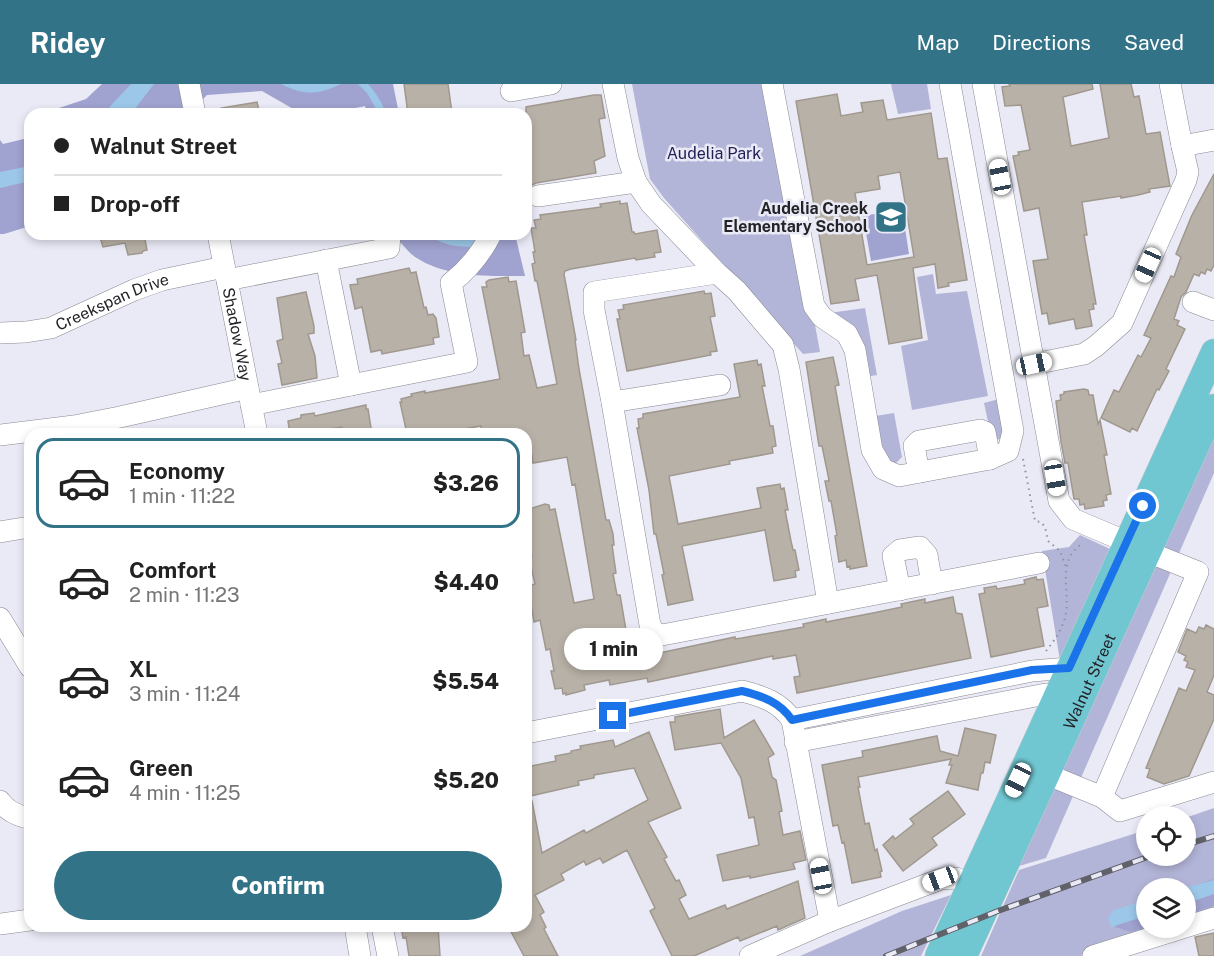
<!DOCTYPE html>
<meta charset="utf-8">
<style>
:root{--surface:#fff;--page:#f6f6f6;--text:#222;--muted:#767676;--line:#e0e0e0;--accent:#337387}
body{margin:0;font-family:"Public Sans",sans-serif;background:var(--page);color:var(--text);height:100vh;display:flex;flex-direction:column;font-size:22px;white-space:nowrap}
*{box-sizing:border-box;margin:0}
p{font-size:20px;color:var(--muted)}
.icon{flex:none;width:33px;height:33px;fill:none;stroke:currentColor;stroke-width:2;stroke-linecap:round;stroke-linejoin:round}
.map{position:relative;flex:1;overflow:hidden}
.panel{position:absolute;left:24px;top:344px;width:508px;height:504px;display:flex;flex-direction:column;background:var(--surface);border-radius:18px;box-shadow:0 3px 9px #0003}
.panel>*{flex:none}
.banner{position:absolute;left:24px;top:24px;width:508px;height:132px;border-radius:18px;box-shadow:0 3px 9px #0003;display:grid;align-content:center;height:132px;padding:0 30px;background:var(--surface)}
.buttons{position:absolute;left:1136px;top:722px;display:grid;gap:12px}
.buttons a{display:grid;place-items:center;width:60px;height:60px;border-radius:50%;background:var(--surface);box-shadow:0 3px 9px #0003;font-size:30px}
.end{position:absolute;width:27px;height:27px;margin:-14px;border:8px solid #1a73e8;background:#fff;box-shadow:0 0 0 3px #fff}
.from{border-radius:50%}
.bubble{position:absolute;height:42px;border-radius:21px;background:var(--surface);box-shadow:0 3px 9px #0003;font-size:20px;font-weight:800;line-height:42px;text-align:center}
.car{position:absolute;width:18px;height:36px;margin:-18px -9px;border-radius:8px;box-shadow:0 0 4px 2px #0007;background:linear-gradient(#fff 24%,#345 0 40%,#fff 0 76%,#345 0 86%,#fff 0)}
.banner b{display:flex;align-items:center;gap:21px;height:57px;font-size:22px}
.banner b+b{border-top:2px solid var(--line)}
.banner i{width:15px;height:15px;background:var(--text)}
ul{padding:10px 0 0;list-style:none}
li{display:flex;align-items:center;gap:18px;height:90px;margin:0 12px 9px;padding:0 18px;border:3px solid transparent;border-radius:18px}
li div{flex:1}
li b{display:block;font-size:22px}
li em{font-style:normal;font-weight:800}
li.active{border-color:var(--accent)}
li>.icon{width:54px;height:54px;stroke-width:1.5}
.primary-button{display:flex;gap:12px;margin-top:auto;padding:12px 30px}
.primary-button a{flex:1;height:69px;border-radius:36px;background:var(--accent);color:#fff;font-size:24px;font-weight:800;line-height:69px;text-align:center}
header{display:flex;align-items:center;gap:36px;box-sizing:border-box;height:84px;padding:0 30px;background:var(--accent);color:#fff}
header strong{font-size:28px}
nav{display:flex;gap:33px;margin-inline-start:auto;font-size:21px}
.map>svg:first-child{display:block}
.green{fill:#b3b5d8;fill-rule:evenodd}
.forest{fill:#a0a2cf}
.water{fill:#9cc7e8}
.building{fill:#b8b1a7;stroke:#a0988f;stroke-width:1.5;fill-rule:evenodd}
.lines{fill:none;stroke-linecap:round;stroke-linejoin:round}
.minor-casing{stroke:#888993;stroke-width:22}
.major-casing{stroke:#cacacb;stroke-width:27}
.path{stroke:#909199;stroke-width:2;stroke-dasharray:1.5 4.5;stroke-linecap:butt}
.minor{stroke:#fff;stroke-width:21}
.major{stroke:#71c7d1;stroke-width:26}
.rail-casing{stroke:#616169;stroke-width:6}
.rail{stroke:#e9eaf6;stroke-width:4;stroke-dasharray:11;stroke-linecap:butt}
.route{stroke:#1a73e8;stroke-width:8}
.labels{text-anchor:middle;stroke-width:5;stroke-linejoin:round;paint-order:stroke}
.park-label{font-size:16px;fill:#242056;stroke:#e9eaf6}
.poi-label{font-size:16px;font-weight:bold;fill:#232328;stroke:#e9eaf6;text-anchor:end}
.street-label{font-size:16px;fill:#232328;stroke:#e9eaf6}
</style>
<header>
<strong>Ridey</strong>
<nav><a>Map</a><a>Directions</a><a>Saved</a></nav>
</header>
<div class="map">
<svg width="1214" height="872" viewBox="0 0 1214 872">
<rect width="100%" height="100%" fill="#e9eaf6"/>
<!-- green -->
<path class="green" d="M632,0H771L820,268L803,270L664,114L650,95Z
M891,0H927L931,25L898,30Z
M933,190L936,210L967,207L988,312L912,326L901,262L928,256L917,193Z
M865,224L877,291L871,292L868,290L829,229Z
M999,315L1007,354L992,356L984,319Z
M894,329L902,373L893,382L884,378L875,332Z
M1214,341V389L1046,774L1013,784Z
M1080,451L1110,465L1060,577L1042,467L1069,463Z
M1214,724V834L1092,872H981L1019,786L1146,746V771H1185V734ZM1146,804H1185V843H1146Z
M951,811L921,872H800L902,827Z"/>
<!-- forest -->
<path class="forest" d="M102,0H393L399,30H367L365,22L327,30H302L262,7L207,11L189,30H49L53,26L86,15Z
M30,51V142L4,150H0V56L3,60L28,54Z
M902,125L909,170L871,177L863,132Z
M395,150H515L525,192C488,192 447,194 415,173C408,168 402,159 395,153Z
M1214,795V822L1185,831V805Z
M1146,817V843H1148L1131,848L1115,843L1119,826Z"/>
<!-- water -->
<path class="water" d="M131,0H154L131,30H103Z
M281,0H341C317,11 305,12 281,0Z
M358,0H368C376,9 382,18 386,30H379L367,9Z
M30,82V97L0,104V88Z
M429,150H438L448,155H486L480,163C463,163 442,163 429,150Z
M1214,796V810L1185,820V804Z
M1146,816V832L1111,843L1108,834L1114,826Z"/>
<!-- building -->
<path class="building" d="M404,0H448L452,29L408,30Z
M1009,0H1092L1093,5L1063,13L1071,62L1109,54L1100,0H1131L1134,13L1139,12L1146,50L1160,48L1170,102L1149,105L1150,108L1138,111L1121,114V112L1082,118L1087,151H1084L1096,220H1093L1094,225L1089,226L1092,242L1076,245L1074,235L1049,240L1047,229L1042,230L1033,177L1048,175L1039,124L1024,127L1013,72L1019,71L1018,68L1030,66L1021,21L1005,22L1002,3L1010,2Z
M837,10L841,32L863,28L861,19L883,16L887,36L931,29L938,75L947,74L967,196L948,199L949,202L938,204L935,180L913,184L922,254L889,260L877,191L855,195L859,216L831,220L796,17ZM900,88L914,173L867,181L855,109L880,105L878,92Z
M594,11H601L605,34L599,35L605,72L594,77L596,89L536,99L526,104V23Z
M257,18L260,30H222L221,24Z
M1214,90V181L1211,187L1207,185L1205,190L1201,188L1199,192L1194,190L1186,208L1181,213L1174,235L1179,237L1177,241L1185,245L1166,285L1169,287L1159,306L1157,305L1137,347L1132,344L1130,348L1101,334L1114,306L1119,308L1138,271L1141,273L1151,254L1144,251L1171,192L1174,193L1181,173L1176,170L1192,131Z
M620,117V120L627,119L632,148H634L635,150L657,146L661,168L654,169L655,173L636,176L635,174L571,185L565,187L564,190L576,256H575L579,285L606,436H609L613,450L614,461H612L616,489L613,490L617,511H620L631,575L735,553V555L742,554L804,543L803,540L826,535V538L873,529L902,523L901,520L925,515V519L953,513L956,529L962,530L971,574L797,609L794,593L800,592L796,571L773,575V572L648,598L647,594L610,601L609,596L584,601L585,606L566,611V609L563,610L562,604L555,605L551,587H554L550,565L546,566L540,536L534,538L528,502L535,500L529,474L532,473L526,446V426L545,420L549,421L550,426L555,425L574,519L594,515L575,400L572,401L567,373L533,379L532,371L526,372V350H481V342L434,350H407L400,318H402L401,315L412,312L411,310L425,307V309L500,295L482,203H487L486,198L489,196L508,193L509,198L516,197L525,248L521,249L524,272L529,271L537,304L557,300L537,197H535L532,180L535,179L533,168H535L531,144H536L534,136L541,135L540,131L594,124L601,123L600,120Z
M99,150H144L147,166L143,167L142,169L128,171L125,159L103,163Z
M409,184L411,189L416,188L424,224L426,223L428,231L433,230L436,234L439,253L433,254L434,260L382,270L381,266L371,268L362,223L355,225L350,201L358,200L357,195Z
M704,207L705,210L711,209L715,232L710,233L717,267L710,268L711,271L627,287L617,235H620L618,226L624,225L623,221Z
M306,208L314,242V249L308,250L315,272L317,294L282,301L278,280L282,279L277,257L283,255L277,214Z
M833,273L839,301L835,302L867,482L850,485V482L847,483L846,476L839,478L835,452L837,451L831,417H829L825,397H829L828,391L822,362H819L806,278Z
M757,276L758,281L761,280L765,302H762L770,342H773L776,362L772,363L773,369L729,377L730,380L669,392L678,440L761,424L757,404L780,400L781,405L784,404L788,426H785L791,457L793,466H795L799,486L795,487L796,493L774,497L765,446L682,462L693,516L668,521L662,491L664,490L656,450H654L649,406L637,344H639L638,335L643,334V330L740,313L734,280Z
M1084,305L1088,306L1089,311H1093L1098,340L1100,336L1107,371H1104L1111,410L1106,411L1107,416L1103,417L1104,422L1085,425L1084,420L1080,421L1079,415H1074L1068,379H1065L1061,358L1056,317L1061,316L1060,311L1064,310V308Z
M366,321V325H368L372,350H343L342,343L322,346V350H290L288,337L301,334V331L314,329L315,332Z
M1036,493L1037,496L1043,495L1048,522L1037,524L1044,562L991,573L979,510L985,509L984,504L996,502L997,505L1025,500L1024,496Z
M1206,541L1214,545V591L1207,608L1214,611V635L1189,692L1164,700L1147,693L1150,685L1146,684L1179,604L1186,607L1195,586L1186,583L1188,578L1184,576L1186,572L1178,568L1187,545L1196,549L1199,543L1204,545Z
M720,625L724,654L754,636L774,670L768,674L772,693L776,696L782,727L779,728L783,751L800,747L806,776L793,779L795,785L750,794V792L723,797L717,771L759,761L754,733L749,734L741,694L721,659L675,666L670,638H675V633Z
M965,644L996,651L990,679L985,678L983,689H981L978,706L946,699L952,681H949L951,675L858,693L860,703H858L865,740L869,739L875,767L877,765L882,787L880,788L881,793L852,799L844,758L842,759L838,741L833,742L822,681L863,673L862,667L937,652L940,667L958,672Z
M649,648L681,724L648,738L667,773L664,775L676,797L679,796L686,811L679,815L689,835L725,821L727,825L798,797L805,834L778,846L777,842L740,857L738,853L694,872H672L650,827L655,824L627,766L603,779L600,774L586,781L584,777L561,790L564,796L535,811L544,828L540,831L546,843L544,845L558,872H524L508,842H526V717H532L542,769L584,746L586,749L648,716L634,684L594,691V694L578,697L579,701L526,713V683L556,677L555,672L571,669V667L581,665L580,662L613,656L615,663Z
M948,707L965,730L932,754L937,761L903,787L883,761L893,752L895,755L914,740L910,735Z
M401,842H438L440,872H409L406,853L403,854Z
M1214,849V872H1199L1195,853Z"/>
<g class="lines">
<!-- minor casing -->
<g class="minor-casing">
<g id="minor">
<path d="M189,0L195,30"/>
<path d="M613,0L628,74L636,98L651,120L717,189L737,207L783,261L789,285L828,519"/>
<path d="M772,0L814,222L822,233L847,250L855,266L872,366L883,385L899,392L990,375L1008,367L1013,347L950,0"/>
<path d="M983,0L1059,417L1073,435L1127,458"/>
<path d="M1170,0L1182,62"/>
<path d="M511,7L551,0"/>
<path d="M538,112L636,98"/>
<path id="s1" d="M218,150L257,350"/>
<path d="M326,176L351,301L467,278L451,199C469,185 481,170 491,150"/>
<path d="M717,189L594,208V226L612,318L650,541L654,548L662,551L1039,479"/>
<path d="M227,196L389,164L390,150"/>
<path d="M1193,218L1214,226"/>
<path id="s2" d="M0,249L26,248L51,244L134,206L162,196L224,183"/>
<path d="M1034,280L1084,270L1096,262L1122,239L1186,96L1188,88L1182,62L1214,56"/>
<path d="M612,318L720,301"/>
<path d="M251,321L351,301"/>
<path d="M0,351L74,342L120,333L248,304"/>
<path d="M919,388L914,362L919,357L980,346L985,348L990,375"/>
<path d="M0,448L30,443"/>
<path d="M900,506L893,472L900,466L920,463L927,471L932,500"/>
<path d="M0,534L30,583"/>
<path d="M792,636L1032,587L1069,584"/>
<path d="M526,649L742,607C762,612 780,618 792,636L830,837"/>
<path d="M795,658L1046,610L1056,613"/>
<path d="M1046,690L1102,713L1198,488L1148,468"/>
<path d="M1102,713L1120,727L1214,698"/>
<path d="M0,717C6,726 19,733 30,734"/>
<path d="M0,840L30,836"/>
<path d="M355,842L360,872"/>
<path d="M382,842L388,872"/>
<path d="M750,872L830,837L941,795L956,794L970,801"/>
<path d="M1093,872L1214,834"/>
</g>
</g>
<!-- major casing -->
<g class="major-casing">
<g id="major">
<path d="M938,872L1214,268"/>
<path id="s3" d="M964,872L1214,323"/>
</g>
</g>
<!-- path -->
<path class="path" d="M1023,375L1035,437L1041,438L1045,443L1048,457L1060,467L1066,483
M1046,567C1054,557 1061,547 1065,534C1072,508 1054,478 1083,459"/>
<!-- minor -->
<use href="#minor" class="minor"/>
<!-- major -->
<use href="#major" class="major"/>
<!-- rail casing -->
<g class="rail-casing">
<path id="rail" d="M1185,761L1214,752
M886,872L998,827L1153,771"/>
</g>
<!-- rail -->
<use href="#rail" class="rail"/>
</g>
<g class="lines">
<!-- route -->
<path class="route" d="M613,632L742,607C762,612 780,618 792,636L1032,586L1069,584L1143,422"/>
</g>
<!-- icons -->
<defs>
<g id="school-square" transform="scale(1.725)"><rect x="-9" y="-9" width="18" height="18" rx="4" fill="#337387" stroke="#e9eaf6"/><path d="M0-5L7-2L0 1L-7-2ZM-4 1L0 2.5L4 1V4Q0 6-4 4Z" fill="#fff"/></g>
</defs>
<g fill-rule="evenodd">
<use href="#school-square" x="891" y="133"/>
</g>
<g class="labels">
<!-- park labels -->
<g class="park-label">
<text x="714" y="75">Audelia Park</text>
</g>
<!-- poi labels -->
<g class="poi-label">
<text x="868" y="130">Audelia Creek<tspan x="868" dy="18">Elementary School</tspan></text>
</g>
<!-- street labels -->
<g class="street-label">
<text dy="6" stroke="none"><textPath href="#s2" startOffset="118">Creekspan Drive</textPath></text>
<text dy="6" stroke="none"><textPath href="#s1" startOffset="102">Shadow Way</textPath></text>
<text dy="6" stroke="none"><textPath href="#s3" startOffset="302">Walnut Street</textPath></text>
</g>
</g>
</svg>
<div class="buttons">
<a><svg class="icon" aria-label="locate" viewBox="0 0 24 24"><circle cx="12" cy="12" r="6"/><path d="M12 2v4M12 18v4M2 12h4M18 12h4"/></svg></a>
<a><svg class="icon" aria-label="layers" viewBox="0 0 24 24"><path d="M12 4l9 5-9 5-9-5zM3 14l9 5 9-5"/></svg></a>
</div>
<i class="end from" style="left:1143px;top:422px"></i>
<i class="end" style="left:613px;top:632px"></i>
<div class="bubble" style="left:564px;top:544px;width:99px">1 min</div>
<i class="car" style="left:1000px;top:93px;rotate:349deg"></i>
<i class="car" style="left:1148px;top:181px;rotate:204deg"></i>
<i class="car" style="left:1034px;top:280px;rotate:78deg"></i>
<i class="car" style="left:1055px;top:394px;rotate:170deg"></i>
<i class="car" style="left:1018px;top:696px;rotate:205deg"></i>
<i class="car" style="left:821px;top:792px;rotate:349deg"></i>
<i class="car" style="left:940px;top:795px;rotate:249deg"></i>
<div class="banner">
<b><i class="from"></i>Walnut Street</b>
<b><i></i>Drop-off</b>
</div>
<section class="panel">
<ul>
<li class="active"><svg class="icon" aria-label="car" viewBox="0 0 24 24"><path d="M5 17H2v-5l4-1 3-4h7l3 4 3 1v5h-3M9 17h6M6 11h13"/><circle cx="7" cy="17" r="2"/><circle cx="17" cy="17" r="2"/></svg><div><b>Economy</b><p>1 min · 11:22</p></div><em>$3.26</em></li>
<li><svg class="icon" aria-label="car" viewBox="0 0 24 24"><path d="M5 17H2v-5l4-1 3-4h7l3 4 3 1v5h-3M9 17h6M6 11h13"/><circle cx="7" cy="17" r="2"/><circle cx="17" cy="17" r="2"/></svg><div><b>Comfort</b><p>2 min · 11:23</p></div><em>$4.40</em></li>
<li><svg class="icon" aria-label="car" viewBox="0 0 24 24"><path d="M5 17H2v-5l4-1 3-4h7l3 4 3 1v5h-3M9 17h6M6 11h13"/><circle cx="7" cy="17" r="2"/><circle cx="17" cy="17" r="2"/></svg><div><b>XL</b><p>3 min · 11:24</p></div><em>$5.54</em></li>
<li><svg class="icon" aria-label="car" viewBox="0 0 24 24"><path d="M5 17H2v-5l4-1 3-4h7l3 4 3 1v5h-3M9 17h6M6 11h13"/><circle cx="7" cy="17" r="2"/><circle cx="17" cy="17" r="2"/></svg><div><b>Green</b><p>4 min · 11:25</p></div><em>$5.20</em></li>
</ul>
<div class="primary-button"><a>Confirm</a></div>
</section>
</div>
